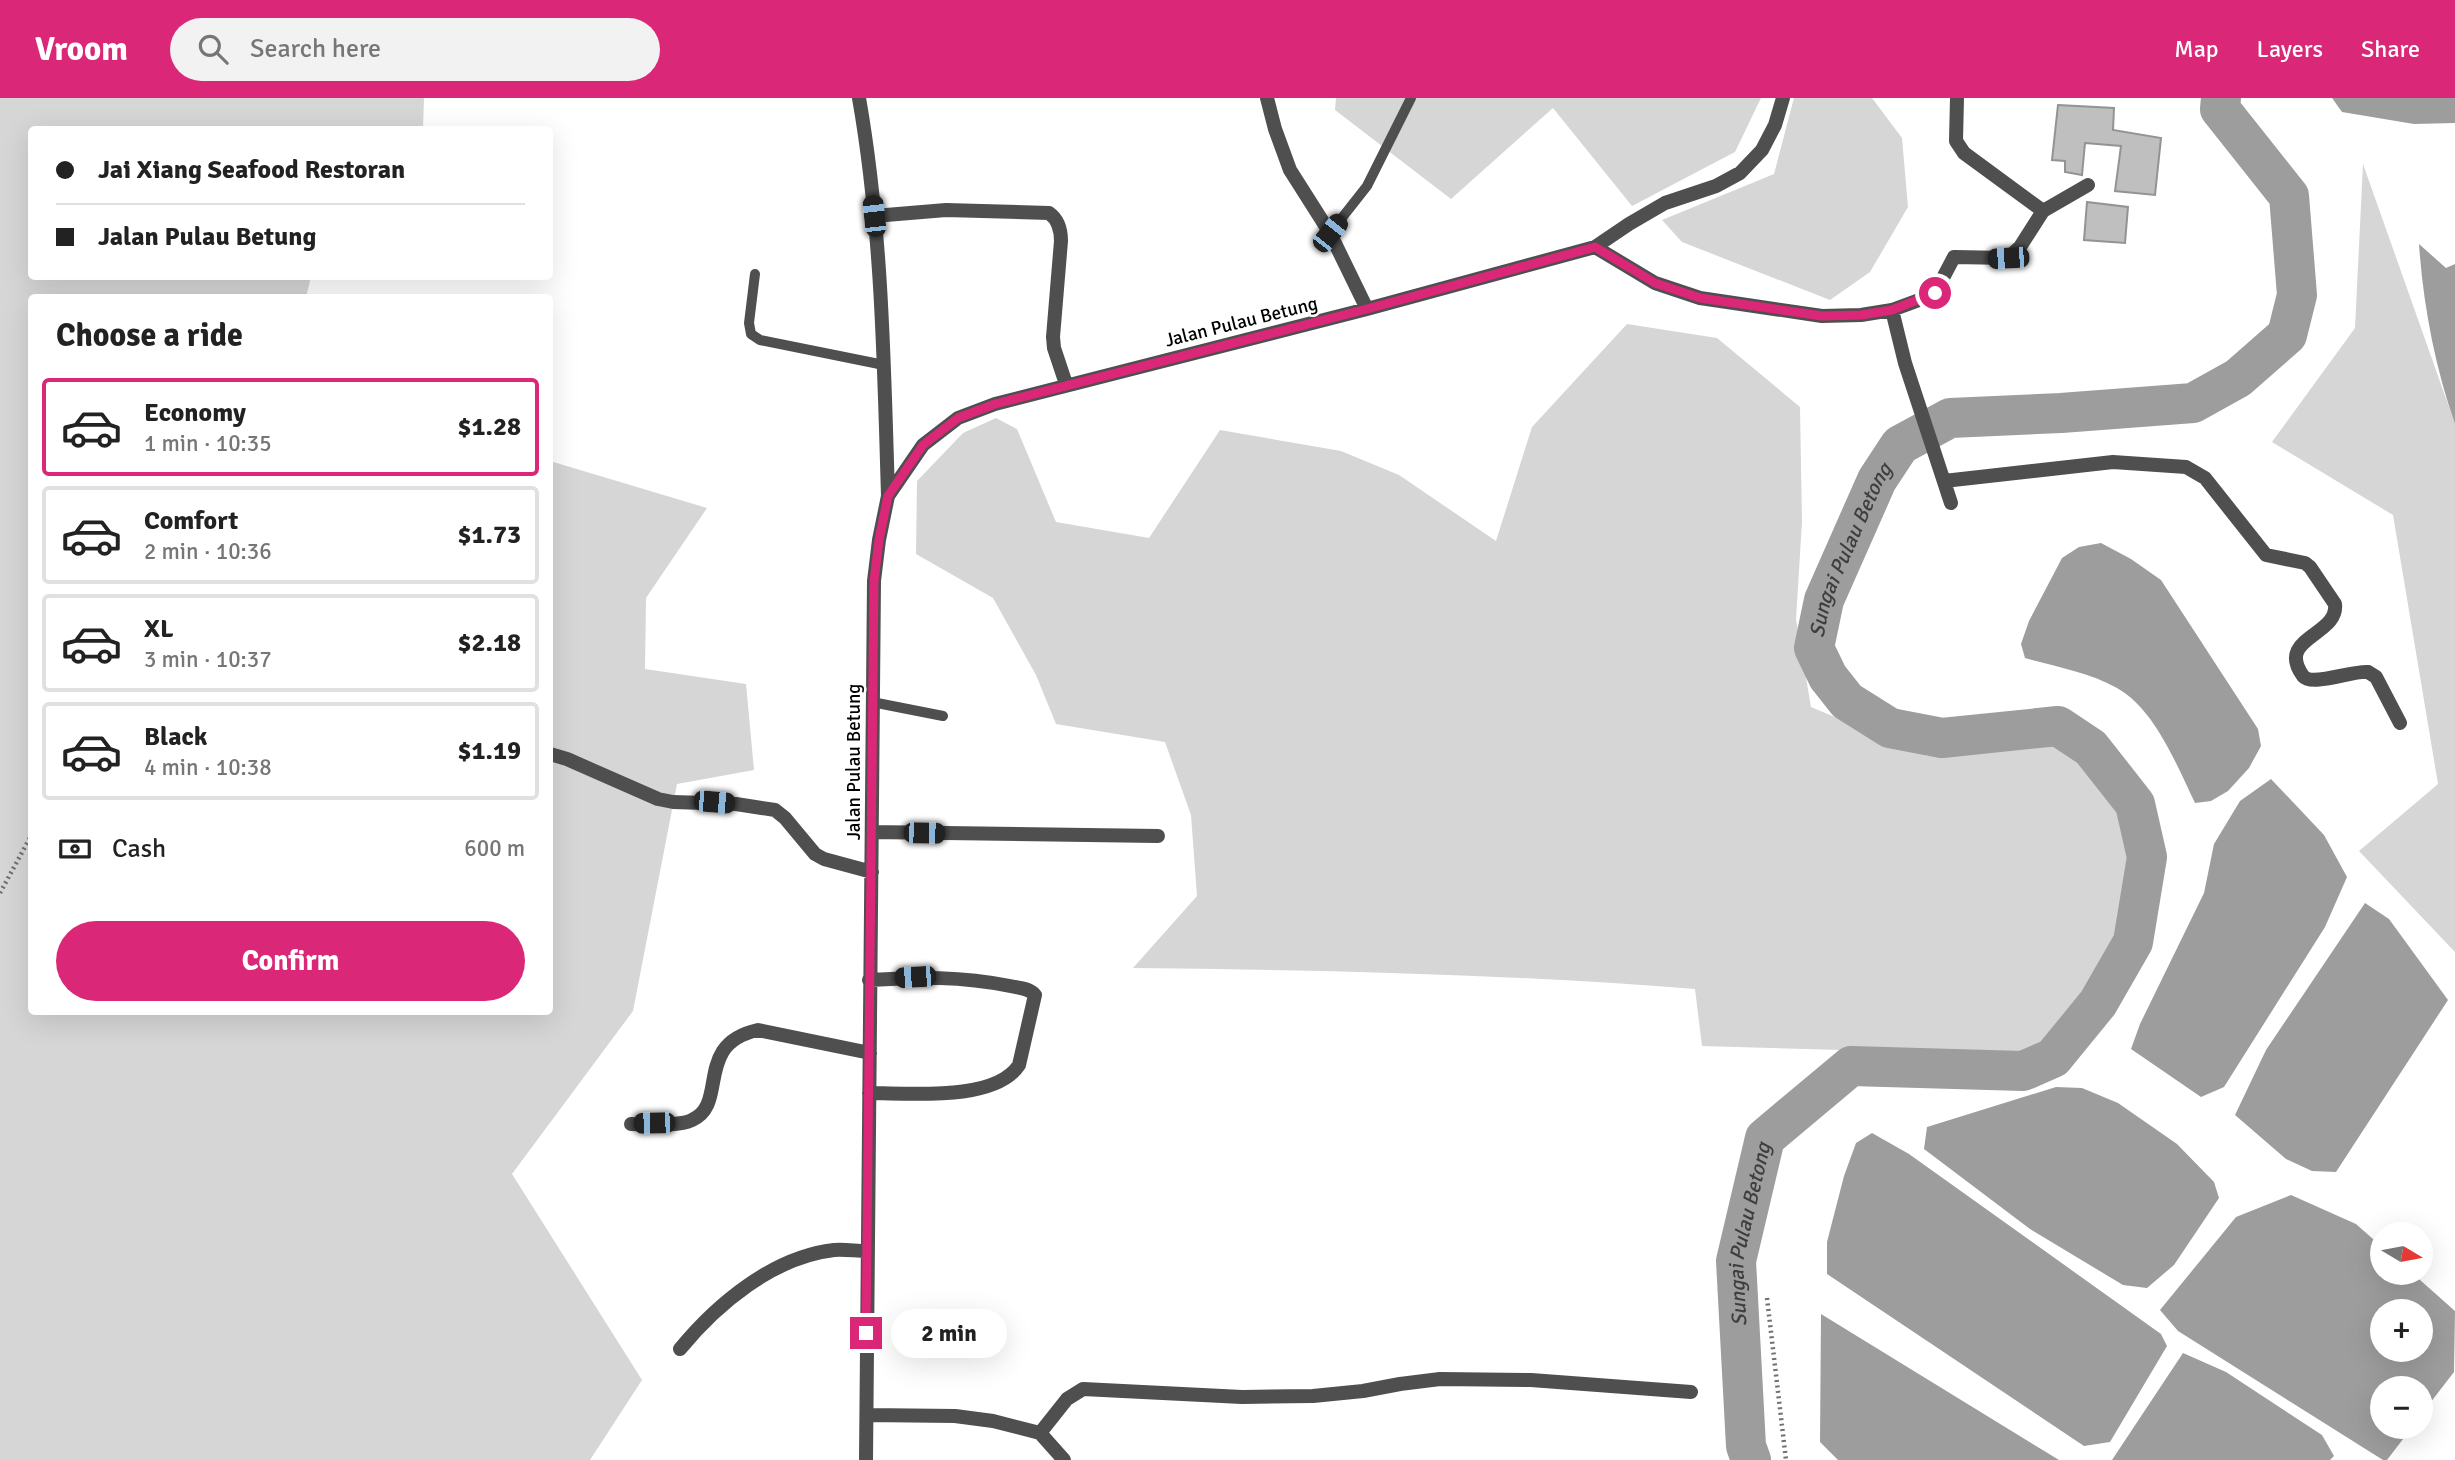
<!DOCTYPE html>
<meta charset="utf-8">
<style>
:root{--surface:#fff;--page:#f2f2f2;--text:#222;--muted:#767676;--line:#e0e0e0;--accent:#db2777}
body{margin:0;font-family:Signika,sans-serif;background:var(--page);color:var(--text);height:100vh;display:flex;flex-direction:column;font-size:26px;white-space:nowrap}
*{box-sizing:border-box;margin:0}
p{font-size:23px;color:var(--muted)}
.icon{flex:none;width:38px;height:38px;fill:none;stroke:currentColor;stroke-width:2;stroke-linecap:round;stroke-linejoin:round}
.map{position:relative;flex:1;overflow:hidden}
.panel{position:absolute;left:28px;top:196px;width:525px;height:721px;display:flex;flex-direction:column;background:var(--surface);border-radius:7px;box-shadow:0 7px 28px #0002}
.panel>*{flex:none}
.top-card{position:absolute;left:28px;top:28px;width:525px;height:154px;border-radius:7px;box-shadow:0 7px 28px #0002;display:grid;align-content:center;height:154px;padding:0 28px;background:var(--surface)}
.needle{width:46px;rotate:100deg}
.controls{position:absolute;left:2370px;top:1124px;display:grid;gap:14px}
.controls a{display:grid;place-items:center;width:63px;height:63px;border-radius:50%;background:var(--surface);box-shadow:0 7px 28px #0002;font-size:35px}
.end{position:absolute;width:32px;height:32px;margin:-16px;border:9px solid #db2777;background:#fff;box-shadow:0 0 0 4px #fff}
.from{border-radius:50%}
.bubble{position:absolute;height:49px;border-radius:24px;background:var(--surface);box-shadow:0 7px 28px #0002;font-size:23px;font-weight:700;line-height:49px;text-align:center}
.car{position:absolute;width:21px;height:42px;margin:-21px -10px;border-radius:9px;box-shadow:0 0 5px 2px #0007;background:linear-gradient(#222 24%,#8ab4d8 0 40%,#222 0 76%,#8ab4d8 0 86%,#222 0)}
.top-card b{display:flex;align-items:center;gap:24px;height:66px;font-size:26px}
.top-card b+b{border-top:2px solid var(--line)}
.top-card i{width:18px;height:18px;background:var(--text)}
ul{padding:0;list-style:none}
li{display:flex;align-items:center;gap:21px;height:98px;margin:0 14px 10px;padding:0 14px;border:4px solid var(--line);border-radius:7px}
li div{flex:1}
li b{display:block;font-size:26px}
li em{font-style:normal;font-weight:700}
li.current{border-color:var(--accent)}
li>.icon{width:63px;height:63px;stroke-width:1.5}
h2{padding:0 28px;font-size:32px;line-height:84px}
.pay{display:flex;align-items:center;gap:18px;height:77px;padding:0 28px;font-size:26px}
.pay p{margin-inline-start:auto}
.action{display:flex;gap:14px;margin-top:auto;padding:14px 28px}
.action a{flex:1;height:80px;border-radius:42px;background:var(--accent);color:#fff;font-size:28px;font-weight:700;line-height:80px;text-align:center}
header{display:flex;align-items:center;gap:42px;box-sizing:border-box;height:98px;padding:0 35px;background:var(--accent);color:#fff}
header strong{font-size:33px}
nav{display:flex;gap:38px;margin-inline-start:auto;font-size:24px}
.search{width:490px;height:63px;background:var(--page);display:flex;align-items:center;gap:18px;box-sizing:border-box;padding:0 24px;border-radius:38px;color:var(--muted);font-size:26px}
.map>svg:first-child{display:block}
.green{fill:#d6d6d6}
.water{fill:#9d9d9d;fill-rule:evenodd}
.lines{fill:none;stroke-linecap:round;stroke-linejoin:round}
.river{stroke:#9d9d9d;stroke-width:40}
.building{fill:#bfbfbf;stroke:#939393;stroke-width:2}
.path{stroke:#717171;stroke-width:4.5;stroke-dasharray:2 3.5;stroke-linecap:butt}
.service{stroke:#4f4f4f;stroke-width:10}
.minor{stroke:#4f4f4f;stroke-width:14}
.route{stroke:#db2777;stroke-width:9}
.labels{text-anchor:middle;stroke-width:5;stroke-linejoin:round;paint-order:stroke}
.street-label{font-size:19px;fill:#000;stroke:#fff}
.water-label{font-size:21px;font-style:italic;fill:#3e3e3e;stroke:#fff}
</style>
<header>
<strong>Vroom</strong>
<div class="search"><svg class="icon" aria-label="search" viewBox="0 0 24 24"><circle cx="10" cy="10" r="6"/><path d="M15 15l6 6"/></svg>Search here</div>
<nav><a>Map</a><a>Layers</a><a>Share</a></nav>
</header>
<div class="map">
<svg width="2455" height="1362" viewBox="0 0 2455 1362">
<rect width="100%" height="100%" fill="#fff"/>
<!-- green -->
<path class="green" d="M0,0H424L423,31L32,32V178L311,179L306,199L32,200V914H550V363L707,410L646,500L645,571L746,586L754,672L677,686L633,913L512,1076L642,1282L590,1362H0Z
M1336,0H1761L1735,54L1632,108L1553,10L1451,101L1335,12Z
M1794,0H1872L1902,40L1908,109L1870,174L1830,202L1682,144L1662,122L1774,76Z
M2363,66L2455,326V854L2359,753L2438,686L2393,417L2272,344L2355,230Z
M1627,226L1717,240L1800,309L1802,424L1796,521L1811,609L1928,658L2042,636L2105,685L2133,746L2123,831L2091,890L2037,952L1985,956L1702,948L1695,891C1508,876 1320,872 1133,870L1197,798L1191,717L1165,644L1056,626L1036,577L993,500L916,456L917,383L963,335L996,320L1017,331L1056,424L1149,440L1220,332L1341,353L1399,377L1496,443L1532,329Z"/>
<!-- water -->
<path class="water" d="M2332,0H2455V25L2414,26L2342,14Z
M2419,146L2446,170L2455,166V326C2435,269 2423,206 2419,146Z
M2101,445L2131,461L2161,482L2258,631L2261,648L2249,670L2228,693L2211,703L2195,705C2177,668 2155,611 2117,590C2089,574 2056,569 2025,560L2021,546L2029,523L2062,460L2079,449Z
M2271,681L2324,737L2347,779L2325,829L2224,989L2201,999L2131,951L2140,926L2204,795L2214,746L2240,703Z
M2365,805L2389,821L2448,902L2336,1074L2312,1073L2286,1061L2235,1017L2266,952Z
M2056,989L2082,990L2118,1005L2177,1046L2214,1084L2219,1100L2174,1167L2147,1190L2123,1187L2030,1131L1924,1051L1927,1029Z
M1872,1035L1909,1056L2161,1236L2167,1248L2110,1344L2084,1348L1827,1176V1144L1844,1078L1856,1045Z
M2291,1097L2356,1126L2382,1149V1174H2411L2455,1213L2454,1274L2420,1318V1290H2382V1328H2413L2387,1362H2383L2178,1233L2160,1212L2236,1119ZM2382,1213H2420V1251H2382Z
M1821,1216L2059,1362H1838L1820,1344Z
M2183,1255L2226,1274L2322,1337L2334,1358L2330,1362H2112Z"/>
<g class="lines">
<!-- river -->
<path class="river" id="s1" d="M1751,1362L1746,1348L1736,1163L1765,1040L1851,968L2023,973L2053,960L2098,905L2133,844L2147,759L2135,706L2091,650L2058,628L1942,640L1890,630L1847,603L1828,579L1814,550L1824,502L1877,382L1900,347L1950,320L2061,315L2193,305L2238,280L2287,237L2297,197L2289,98L2220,11L2221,0"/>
</g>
<!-- building -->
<path class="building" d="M2058,7L2114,10L2113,32L2161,40L2155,97L2115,93L2121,48L2085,45L2082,77L2065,74V63L2052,62Z
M2087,104L2128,109L2125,145L2084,142Z"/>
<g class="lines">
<!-- path -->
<path class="path" d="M0,795L32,736
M1767,1200L1786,1362"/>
<!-- service -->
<path class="service" d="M1330,135L1367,88L1411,0
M755,176L749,225L751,236L760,242L884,267
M872,604L943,618"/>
<!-- minor -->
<path class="minor" d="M859,0C882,131 884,266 888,398
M1267,0L1275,31L1290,72L1330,135L1367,211
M1957,0L1956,43L1964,55L2043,113
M874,118L946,112L1049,115C1059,122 1061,132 1061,143L1053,239L1054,250L1066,286
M1595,149L1655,185L1700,200L1822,218L1861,217L1892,212L1930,198L1935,195L1954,159L2008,160L2020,149L2043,113L2088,87
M1892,212L1905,265L1951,405
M1944,383L2113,364L2186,369L2205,380L2266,457L2305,465L2310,469L2335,506C2339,538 2275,539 2303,578C2312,589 2354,572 2368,574L2376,579L2400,625
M550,656L567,661L658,701L673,704L736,706L775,712L785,720L815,756L824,761L872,774
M872,734L1158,738
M869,882C920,879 960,878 1010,888C1019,890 1029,890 1035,897L1019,967C995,1004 909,995 869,995
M631,1026C647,1026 678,1029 692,1022C729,1006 693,946 758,932L870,955
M680,1251C717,1206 773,1159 834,1152C844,1151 856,1153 866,1153
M867,1317L955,1318L993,1323L1040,1335L1067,1301L1083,1291L1242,1299L1313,1298L1363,1293L1400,1286L1440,1281L1531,1282L1691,1294
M1040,1335L1064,1362
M866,1362L874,483L879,442L888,398L923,347L958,320L995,306L1367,211L1595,149L1629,126L1665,105L1716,88L1740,75L1762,52L1775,27L1783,0"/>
</g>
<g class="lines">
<!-- route -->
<path class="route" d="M866,1235L874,483L879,442L888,398L923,347L958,320L995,306L1367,211L1595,149L1655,185L1700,200L1822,218L1861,217L1892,212L1935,195"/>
</g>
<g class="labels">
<!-- street labels -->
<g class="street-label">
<text transform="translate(1241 223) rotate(-14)" y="7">Jalan Pulau Betung</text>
<text transform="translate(853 664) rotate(-90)" y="7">Jalan Pulau Betung</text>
</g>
<!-- water labels -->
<g class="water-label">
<text dy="7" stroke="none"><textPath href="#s1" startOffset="1424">Sungai Pulau Betong</textPath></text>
<text dy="7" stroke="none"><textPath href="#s1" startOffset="228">Sungai Pulau Betong</textPath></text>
</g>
</g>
</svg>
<div class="controls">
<a><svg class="needle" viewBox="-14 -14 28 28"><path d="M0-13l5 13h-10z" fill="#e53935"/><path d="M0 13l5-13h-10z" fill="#767676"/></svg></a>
<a>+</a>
<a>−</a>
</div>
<i class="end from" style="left:1935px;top:195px"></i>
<i class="end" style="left:866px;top:1235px"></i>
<div class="bubble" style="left:891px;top:1211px;width:116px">2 min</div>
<i class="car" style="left:874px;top:118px;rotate:354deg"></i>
<i class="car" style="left:1330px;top:135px;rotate:38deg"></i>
<i class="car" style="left:2008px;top:160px;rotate:267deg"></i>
<i class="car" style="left:714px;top:704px;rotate:95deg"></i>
<i class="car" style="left:924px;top:735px;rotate:91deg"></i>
<i class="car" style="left:915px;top:879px;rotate:267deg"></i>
<i class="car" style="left:654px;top:1025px;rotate:269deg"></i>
<div class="top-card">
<b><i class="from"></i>Jai Xiang Seafood Restoran</b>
<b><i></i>Jalan Pulau Betung</b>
</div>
<section class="panel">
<h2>Choose a ride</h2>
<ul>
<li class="current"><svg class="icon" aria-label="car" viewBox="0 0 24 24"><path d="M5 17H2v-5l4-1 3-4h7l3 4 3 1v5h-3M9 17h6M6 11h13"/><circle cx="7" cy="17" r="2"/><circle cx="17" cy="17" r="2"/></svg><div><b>Economy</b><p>1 min · 10:35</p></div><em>$1.28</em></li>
<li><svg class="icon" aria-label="car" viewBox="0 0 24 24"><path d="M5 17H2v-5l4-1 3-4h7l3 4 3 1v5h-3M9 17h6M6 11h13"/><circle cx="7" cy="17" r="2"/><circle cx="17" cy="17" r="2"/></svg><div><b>Comfort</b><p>2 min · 10:36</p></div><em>$1.73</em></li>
<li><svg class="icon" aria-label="car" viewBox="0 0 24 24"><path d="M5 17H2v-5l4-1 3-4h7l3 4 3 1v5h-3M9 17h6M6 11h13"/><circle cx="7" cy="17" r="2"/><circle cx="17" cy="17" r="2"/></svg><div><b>XL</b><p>3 min · 10:37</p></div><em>$2.18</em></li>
<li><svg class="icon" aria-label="car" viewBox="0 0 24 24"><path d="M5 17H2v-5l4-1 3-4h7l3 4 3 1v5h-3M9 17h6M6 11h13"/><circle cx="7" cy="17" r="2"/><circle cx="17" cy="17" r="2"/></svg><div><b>Black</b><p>4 min · 10:38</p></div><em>$1.19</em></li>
</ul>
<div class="pay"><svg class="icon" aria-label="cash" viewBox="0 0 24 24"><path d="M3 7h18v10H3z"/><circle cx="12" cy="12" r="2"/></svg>Cash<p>600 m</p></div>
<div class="action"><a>Confirm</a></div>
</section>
</div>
